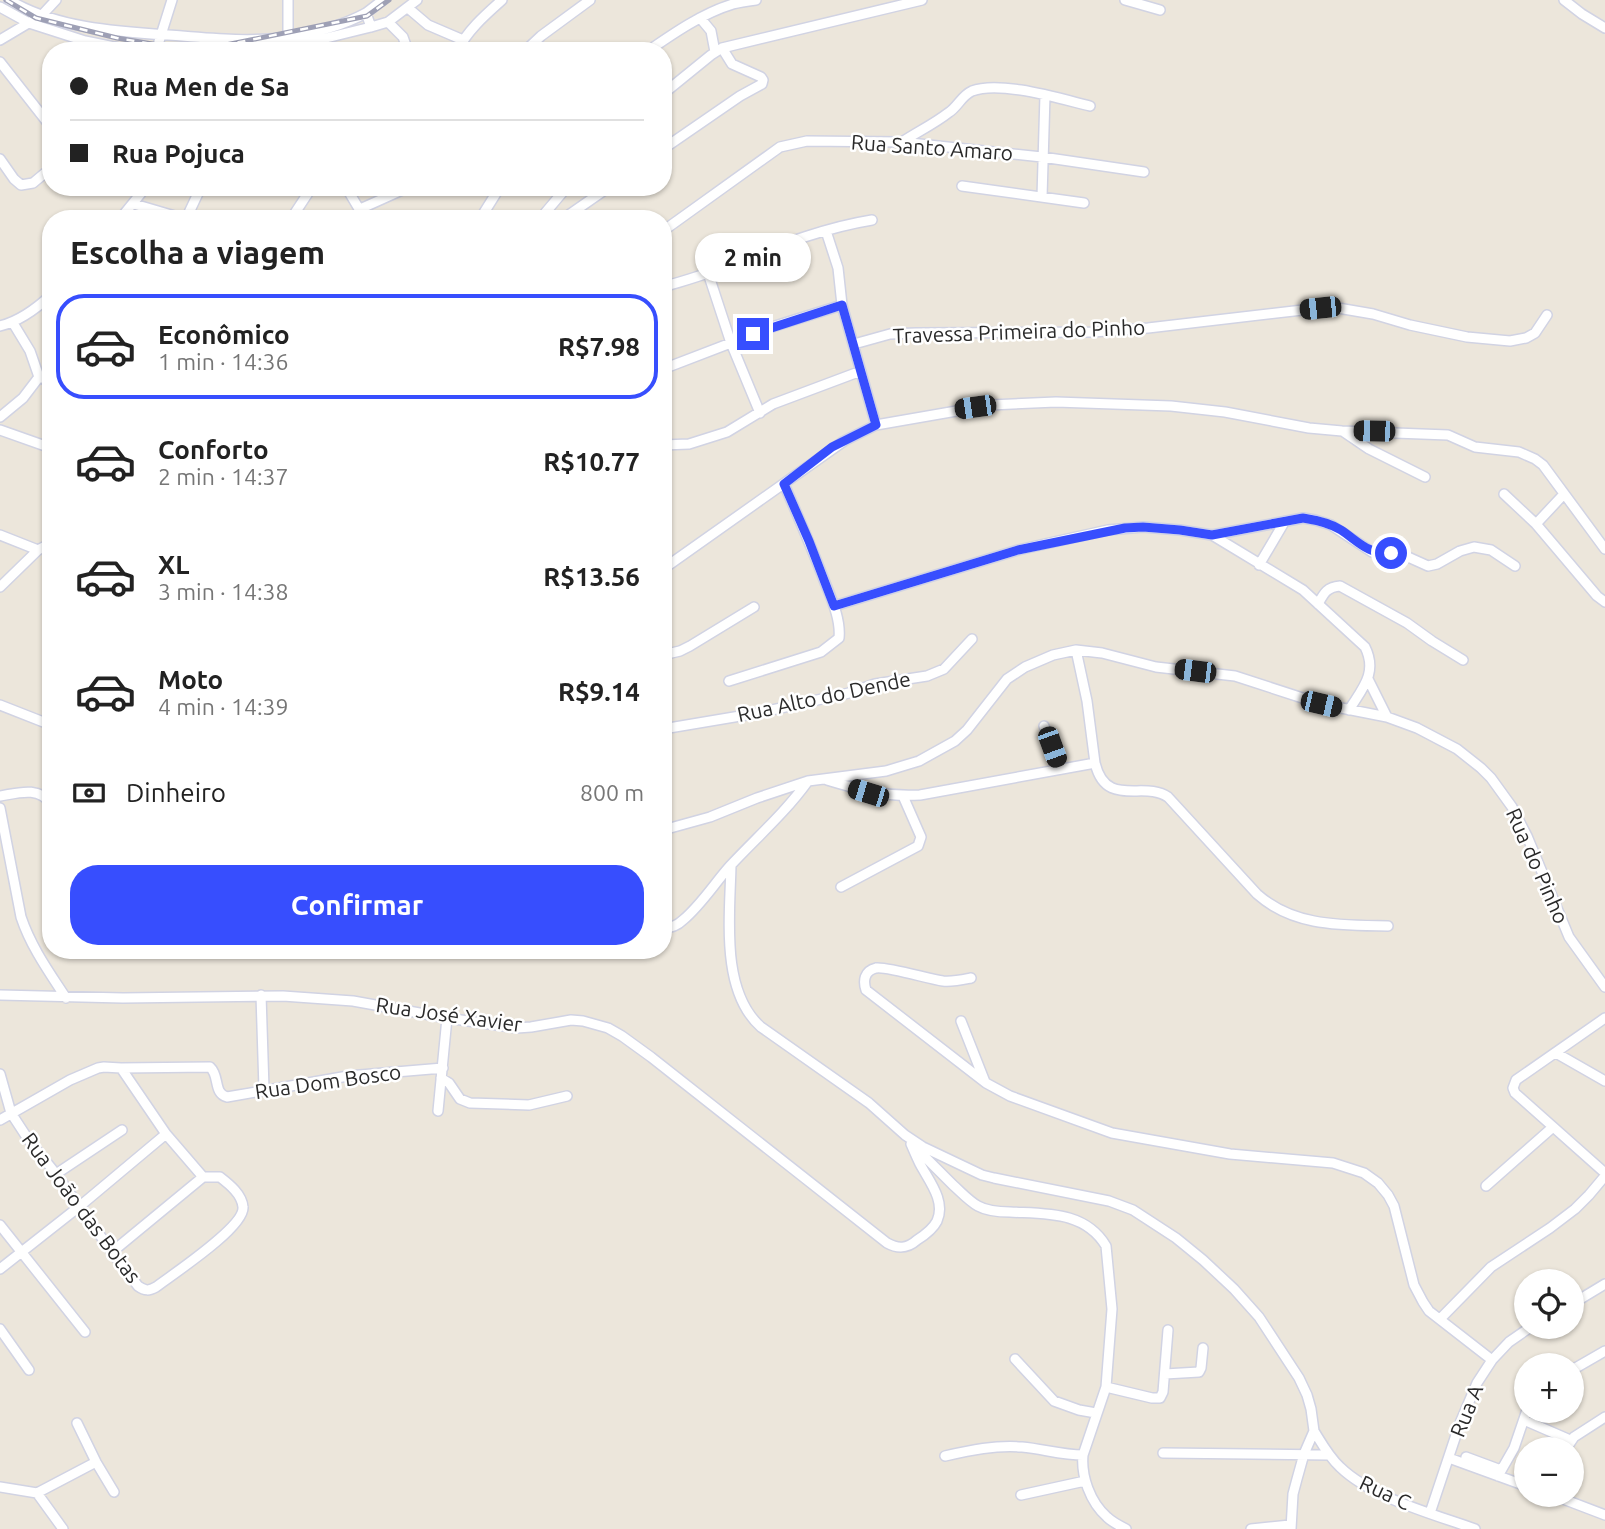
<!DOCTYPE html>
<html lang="pt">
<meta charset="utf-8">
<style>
:root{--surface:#fff;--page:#f6f6f6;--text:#222;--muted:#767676;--line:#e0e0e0;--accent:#374efe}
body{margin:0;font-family:Ubuntu,sans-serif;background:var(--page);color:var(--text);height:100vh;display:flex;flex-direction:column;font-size:26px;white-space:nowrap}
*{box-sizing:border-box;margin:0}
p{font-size:23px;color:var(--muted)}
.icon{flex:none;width:38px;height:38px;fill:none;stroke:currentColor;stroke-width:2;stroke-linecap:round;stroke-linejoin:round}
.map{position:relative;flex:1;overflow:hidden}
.drawer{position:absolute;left:42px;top:210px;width:630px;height:749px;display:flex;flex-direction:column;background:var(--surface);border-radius:28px;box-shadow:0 2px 5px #0004}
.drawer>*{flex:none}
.guide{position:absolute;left:42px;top:42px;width:630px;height:154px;border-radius:28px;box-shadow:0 2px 5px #0004;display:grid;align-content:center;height:154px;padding:0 28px;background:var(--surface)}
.buttons{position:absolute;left:1514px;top:1269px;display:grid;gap:14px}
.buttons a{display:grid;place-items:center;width:70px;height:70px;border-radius:50%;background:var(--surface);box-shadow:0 2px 5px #0004;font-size:35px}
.end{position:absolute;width:32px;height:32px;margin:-16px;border:9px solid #374efe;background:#fff;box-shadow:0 0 0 4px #fff}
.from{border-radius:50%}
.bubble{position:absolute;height:49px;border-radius:24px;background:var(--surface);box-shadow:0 2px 5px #0004;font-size:23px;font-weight:600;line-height:49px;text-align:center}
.car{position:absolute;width:21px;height:42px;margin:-21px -10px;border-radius:9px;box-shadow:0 0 5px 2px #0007;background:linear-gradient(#222 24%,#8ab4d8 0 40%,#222 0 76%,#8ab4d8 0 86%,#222 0)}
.guide b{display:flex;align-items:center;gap:24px;height:66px;font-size:26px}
.guide b+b{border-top:2px solid var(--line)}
.guide i{width:18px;height:18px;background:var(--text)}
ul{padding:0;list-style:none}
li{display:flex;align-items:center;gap:21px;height:105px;margin:0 14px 10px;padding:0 14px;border:4px solid transparent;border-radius:28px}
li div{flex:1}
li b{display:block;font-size:26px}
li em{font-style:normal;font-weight:600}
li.selected{border-color:var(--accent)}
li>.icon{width:63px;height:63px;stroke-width:1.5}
h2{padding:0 28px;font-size:32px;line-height:84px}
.pay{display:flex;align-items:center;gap:18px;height:77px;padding:0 28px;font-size:26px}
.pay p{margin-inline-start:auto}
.action{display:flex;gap:14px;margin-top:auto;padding:14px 28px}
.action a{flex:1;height:80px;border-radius:28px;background:var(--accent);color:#fff;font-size:28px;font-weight:600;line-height:80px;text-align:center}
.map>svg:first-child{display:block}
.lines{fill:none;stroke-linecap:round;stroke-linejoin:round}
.street-casing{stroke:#d1d3e3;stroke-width:12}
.street{stroke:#fff;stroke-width:9}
.rail-casing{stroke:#9ea0b5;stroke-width:5}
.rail{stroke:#fff;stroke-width:2.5;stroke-dasharray:8;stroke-linecap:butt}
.route{stroke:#374efe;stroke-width:9}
.labels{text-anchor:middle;stroke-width:5;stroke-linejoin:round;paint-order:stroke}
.street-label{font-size:21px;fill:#2a2a2a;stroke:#fff}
</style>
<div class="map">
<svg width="1605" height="1529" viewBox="0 0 1605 1529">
<rect width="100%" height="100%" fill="#ece6db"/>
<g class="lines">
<!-- street casing -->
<g class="street-casing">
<path id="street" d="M9,0C59,30 125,32 182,36C217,39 254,42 290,37C317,32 342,26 366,13
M288,0V37
M1125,0L1160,10
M1564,0L1582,14L1605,28
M0,7L29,23L85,41L134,51
M408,8L428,25L463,40
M701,19L711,31L715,52
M388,22L403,37L408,51
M371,27L366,13L383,0
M0,40L42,15L56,0
M310,42L315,51
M156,51L172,0
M241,51L310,42L371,27L388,22L417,0
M457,51C468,30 484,16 502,0
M525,51L541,36L590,0
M648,51C674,33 703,13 733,4C740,2 748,1 756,0
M0,62L51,127
M663,94L711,55L722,48L922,0
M902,142C917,132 934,124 948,113C958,107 961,96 972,91C1000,80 1061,99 1090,106
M663,149L740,96L762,84L763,80L761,77L732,64L722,48
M0,159L14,179L21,185L33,183L51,168
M962,186L1084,203
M346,187L365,219
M1042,197L1045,95
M134,204L185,219
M360,209L409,187
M120,219L146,187
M186,219L201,187
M291,219L312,187
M480,219L500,187
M540,219L567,187
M563,219L609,187
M663,231L780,147L807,141L901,142L1042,157L1144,172
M826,231L838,268L842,305L876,425
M708,273L731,343L760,413
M663,287C679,282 695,278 710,272C764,252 816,229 872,220
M13,323L30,351L39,377L51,381
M0,326C20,321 36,309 51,295
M854,344L890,334L916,333L1093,332L1148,328L1320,308H1338L1373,314L1410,325L1467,337L1510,341L1526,338L1535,333L1547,315
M663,369L775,326L842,305
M0,417L23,398L39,377
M0,430L51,448
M1344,432L1369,449L1425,477
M663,445L689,444L727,432L773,404L861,371
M1504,494L1536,524L1597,596L1605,602
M1536,524L1564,494
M0,535L38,550
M1212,535L1303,518L1315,520L1331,525L1372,552L1398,554L1408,557L1428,566L1437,564L1460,551L1474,547L1491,550L1515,566
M1259,565L1285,521
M663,569L844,441L876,425L991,405L1056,402L1171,406L1225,412L1309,428L1342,431L1448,435L1475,447L1519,452L1535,459L1543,465L1605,549
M0,587L38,550L51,543
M1318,604C1324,593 1327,587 1340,586L1407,623L1432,641L1463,660
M834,606L1018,550L1108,530L1143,527L1180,530L1212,535L1303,590L1365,647C1378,673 1362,689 1349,710
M663,645L667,654L663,674
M667,654L680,651L690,646L754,607
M1368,679L1387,717
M729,681L821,652L839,638C841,619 831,598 824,580C812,548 798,516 784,484
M0,705L51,725
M1044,726L1060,769
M663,729L758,713L849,693L875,684L927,676L944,669L972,639
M1095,763C1106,809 1144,780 1168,797L1257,894C1294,927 1342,925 1388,926
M827,780C860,790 884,797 920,795L1095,763L1087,701L1076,650
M0,796C18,793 39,786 51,804
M0,808L21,917C31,947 49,972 66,998
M663,830L710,817L757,798L808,781L886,771L919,761L955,741L967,730L1007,679L1025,667L1053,655L1076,650L1102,653L1156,667L1235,676L1321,704L1387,717L1417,728L1457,749L1481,768L1491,778L1512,807L1527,836L1569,937L1605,987
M731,865C730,915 720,991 761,1027L869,1103L905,1135L923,1147L982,1175L994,1178L1109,1201L1133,1210L1176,1238L1203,1260L1234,1289L1259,1317L1299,1378L1307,1395L1311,1409L1314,1431L1304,1454L1297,1479L1293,1494L1291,1529
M841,887L918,846L921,837L903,796
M663,928C671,928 677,926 683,920C701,905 714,884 730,866C756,838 785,813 808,781
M971,978C961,980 952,982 943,981C929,979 886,966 876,968C864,971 863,981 866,990L986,1083L1010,1096L1112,1133L1230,1154L1333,1163L1364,1173L1378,1183L1388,1195L1394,1206L1414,1285L1423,1302L1429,1311L1492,1360
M0,995L123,998L283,996L353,1001L447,1018L517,1028L531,1027L571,1020L583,1021L608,1028L622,1036L651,1057L887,1243C898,1249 907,1249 917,1240C925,1235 933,1229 937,1221C946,1201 929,1181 920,1164C917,1158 914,1151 911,1144
M261,995L264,1089
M1605,1018L1516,1080L1513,1088L1515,1093L1605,1173
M961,1021L985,1082
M1556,1053L1605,1081
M0,1074L11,1113L28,1139L56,1174L112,1252L138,1286C145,1291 149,1291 156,1287C173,1274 245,1227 243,1207C242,1194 229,1184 220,1177H203
M441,1078L449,1083L460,1099L470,1103L529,1105L567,1096
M438,1111L447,1018
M0,1120L70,1080L98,1068L104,1067L121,1068L210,1067C220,1076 213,1093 227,1097L348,1076L443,1068
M915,1147C928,1160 941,1173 953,1185C961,1192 969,1201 978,1206C987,1211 999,1212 1010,1212C1046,1214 1085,1211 1106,1246L1112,1309L1106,1387L1083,1455C1081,1476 1090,1502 1107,1517C1112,1522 1120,1526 1126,1529
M56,1174L122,1130
M1486,1186L1553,1127
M0,1225L85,1332
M112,1252L203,1177L166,1134L121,1068
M0,1269L80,1206L166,1134
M1572,1304L1605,1284
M1440,1319L1491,1267L1550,1228L1575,1209L1589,1195L1605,1176
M0,1329L29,1370
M1015,1359L1054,1401L1079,1410L1096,1413
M1572,1370L1605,1351
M1165,1374L1199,1372L1201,1368L1203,1348
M1106,1387L1152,1398H1160L1163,1392L1168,1330
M1524,1420L1570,1440
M77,1423L96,1462L114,1492
M1314,1431C1322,1444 1329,1457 1340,1467C1372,1498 1433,1514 1475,1529
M1566,1449L1574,1437L1605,1417
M1163,1453L1329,1455
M945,1456C971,1450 995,1445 1022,1447C1043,1449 1062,1455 1083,1455
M1466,1457L1501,1470
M1449,1458L1526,1486
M1498,1476L1514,1448L1527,1410
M0,1487L37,1493L96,1462
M37,1493L63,1529
M1550,1494L1605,1515
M1021,1495L1085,1481
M1430,1513L1460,1423L1477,1383L1492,1360L1509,1342L1532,1326
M1251,1529L1290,1525"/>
</g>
<!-- street -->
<use href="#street" class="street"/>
<!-- rail casing -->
<g class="rail-casing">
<path id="rail" d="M6,0L36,18L117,38L158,45L216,47L367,16L389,0"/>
</g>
<!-- rail -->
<use href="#rail" class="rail"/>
</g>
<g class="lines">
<!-- route -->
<path class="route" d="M753,334L842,305L876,425L832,447L784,484L809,541L834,606L1018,550L1125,528L1143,527L1180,530L1212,535L1303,518C1316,520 1330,523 1341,530C1359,542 1367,554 1391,553"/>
</g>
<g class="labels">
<!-- street labels -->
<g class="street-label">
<text transform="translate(932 148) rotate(4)" y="7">Rua Santo Amaro</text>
<text transform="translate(1019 332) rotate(-2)" y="7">Travessa Primeira do Pinho</text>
<text transform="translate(824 697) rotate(-12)" y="7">Rua Alto do Dende</text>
<text transform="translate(1537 866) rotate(66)" y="7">Rua do Pinho</text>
<text transform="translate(449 1015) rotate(8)" y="7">Rua José Xavier</text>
<text transform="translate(328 1082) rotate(-8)" y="7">Rua Dom Bosco</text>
<text transform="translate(81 1208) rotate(53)" y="7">Rua João das Botas</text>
<text transform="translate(1467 1411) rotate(-68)" y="7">Rua A</text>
<text transform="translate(1385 1493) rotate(25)" y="7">Rua C</text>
</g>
</g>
</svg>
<div class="buttons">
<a><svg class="icon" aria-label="locate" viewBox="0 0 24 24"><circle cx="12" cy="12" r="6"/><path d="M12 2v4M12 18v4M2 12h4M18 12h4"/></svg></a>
<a>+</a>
<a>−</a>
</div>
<i class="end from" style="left:1391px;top:553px"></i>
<i class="end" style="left:753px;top:334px"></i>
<div class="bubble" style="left:695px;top:233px;width:116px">2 min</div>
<i class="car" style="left:1320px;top:308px;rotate:264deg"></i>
<i class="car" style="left:975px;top:407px;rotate:262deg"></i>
<i class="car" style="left:1374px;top:431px;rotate:271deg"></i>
<i class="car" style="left:1195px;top:671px;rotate:277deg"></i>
<i class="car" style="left:1321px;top:704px;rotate:103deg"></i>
<i class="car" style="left:1052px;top:747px;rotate:160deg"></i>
<i class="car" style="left:868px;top:793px;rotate:287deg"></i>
<div class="guide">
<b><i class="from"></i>Rua Men de Sa</b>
<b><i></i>Rua Pojuca</b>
</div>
<section class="drawer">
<h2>Escolha a viagem</h2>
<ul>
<li class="selected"><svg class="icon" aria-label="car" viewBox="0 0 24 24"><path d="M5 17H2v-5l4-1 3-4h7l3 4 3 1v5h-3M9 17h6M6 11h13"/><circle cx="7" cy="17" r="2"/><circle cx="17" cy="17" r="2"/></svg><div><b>Econômico</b><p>1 min · 14:36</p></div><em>R$7.98</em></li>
<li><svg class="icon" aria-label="car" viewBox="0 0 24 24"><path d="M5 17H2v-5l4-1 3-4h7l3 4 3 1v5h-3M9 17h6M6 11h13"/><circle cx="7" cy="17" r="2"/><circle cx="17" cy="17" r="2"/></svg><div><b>Conforto</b><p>2 min · 14:37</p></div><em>R$10.77</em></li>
<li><svg class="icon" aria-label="car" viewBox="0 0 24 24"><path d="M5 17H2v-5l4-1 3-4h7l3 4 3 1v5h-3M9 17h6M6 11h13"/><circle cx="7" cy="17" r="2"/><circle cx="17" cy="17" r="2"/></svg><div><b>XL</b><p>3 min · 14:38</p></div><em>R$13.56</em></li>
<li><svg class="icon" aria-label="car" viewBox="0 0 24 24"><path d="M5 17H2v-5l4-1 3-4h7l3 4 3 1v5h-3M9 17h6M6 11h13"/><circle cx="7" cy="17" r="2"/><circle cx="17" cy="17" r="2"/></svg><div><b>Moto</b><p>4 min · 14:39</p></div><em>R$9.14</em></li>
</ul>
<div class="pay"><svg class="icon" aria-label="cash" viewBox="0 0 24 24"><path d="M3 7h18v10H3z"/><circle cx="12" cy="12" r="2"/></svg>Dinheiro<p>800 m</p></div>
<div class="action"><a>Confirmar</a></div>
</section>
</div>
